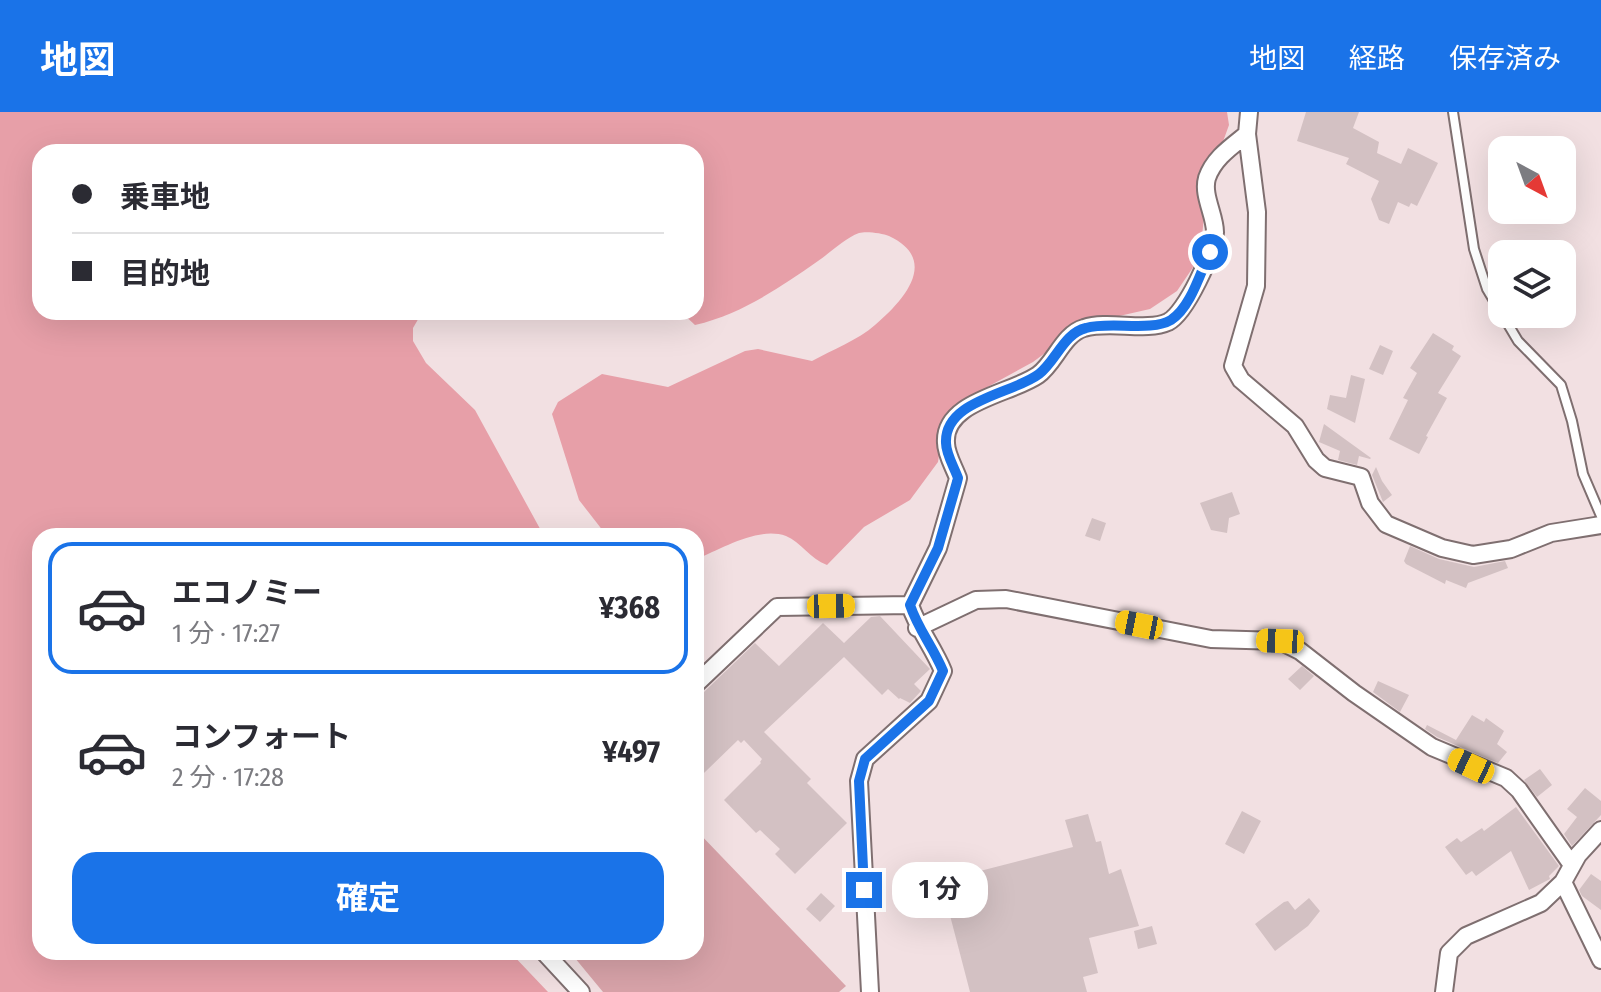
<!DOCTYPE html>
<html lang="ja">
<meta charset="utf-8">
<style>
:root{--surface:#fff;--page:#f7f7f7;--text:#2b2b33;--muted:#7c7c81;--line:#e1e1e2;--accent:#1a73e8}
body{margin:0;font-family:"Fira Sans Condensed","Noto Sans JP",sans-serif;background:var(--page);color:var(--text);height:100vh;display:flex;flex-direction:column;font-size:30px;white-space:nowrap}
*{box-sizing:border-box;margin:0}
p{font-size:26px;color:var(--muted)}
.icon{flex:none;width:44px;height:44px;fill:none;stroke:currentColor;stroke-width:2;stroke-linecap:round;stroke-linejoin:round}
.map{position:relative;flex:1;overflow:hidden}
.sheet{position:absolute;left:32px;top:416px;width:672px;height:432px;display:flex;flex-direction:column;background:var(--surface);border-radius:24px;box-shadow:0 8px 32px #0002}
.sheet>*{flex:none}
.top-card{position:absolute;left:32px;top:32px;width:672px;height:176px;border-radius:24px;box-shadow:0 8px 32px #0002;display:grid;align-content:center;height:176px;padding:0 40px;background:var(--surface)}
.needle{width:52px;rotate:139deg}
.tools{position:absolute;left:1488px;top:24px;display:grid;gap:16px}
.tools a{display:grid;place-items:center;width:88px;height:88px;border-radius:16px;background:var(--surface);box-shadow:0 8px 32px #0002;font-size:40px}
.end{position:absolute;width:36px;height:36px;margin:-18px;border:10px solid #1a73e8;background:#fff;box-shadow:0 0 0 4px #fff}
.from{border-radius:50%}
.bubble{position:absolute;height:56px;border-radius:24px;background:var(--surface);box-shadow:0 8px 32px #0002;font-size:26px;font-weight:700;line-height:56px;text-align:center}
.car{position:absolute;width:24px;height:48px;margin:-24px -12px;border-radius:10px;box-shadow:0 0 6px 2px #0007;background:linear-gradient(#f5c518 24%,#345 0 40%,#f5c518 0 76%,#345 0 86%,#f5c518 0)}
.top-card b{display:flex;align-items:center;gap:28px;height:76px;font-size:30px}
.top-card b+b{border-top:2px solid var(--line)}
.top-card i{width:20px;height:20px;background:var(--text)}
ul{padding:14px 0 0;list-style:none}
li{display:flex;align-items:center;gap:24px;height:132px;margin:0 16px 12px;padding:0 24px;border:4px solid transparent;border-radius:24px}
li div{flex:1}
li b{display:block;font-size:30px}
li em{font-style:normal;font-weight:700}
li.current{border-color:var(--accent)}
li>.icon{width:72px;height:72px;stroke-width:1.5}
.cta{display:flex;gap:16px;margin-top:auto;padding:16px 40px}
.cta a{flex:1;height:92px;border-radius:24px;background:var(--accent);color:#fff;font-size:32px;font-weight:700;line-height:92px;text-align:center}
header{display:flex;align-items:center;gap:48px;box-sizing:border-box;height:112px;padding:0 40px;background:var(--accent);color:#fff}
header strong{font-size:38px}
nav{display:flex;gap:44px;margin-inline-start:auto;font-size:28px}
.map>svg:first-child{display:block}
.green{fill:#d8a3a9}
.forest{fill:#e79fa8}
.building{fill:#d3c1c3}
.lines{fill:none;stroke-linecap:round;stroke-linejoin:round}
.service-casing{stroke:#7f6f70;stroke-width:12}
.minor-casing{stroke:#7f6f70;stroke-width:20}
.service{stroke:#fff;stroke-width:8}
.minor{stroke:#fff;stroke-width:16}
.route{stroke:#1a73e8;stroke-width:10}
</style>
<header>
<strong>地図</strong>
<nav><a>地図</a><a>経路</a><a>保存済み</a></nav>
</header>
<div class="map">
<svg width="1601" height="880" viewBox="0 0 1601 880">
<rect width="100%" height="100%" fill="#f2e0e2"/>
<!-- green -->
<path class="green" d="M696,718L846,874L839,880H603L570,840H696Z"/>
<!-- forest -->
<path class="forest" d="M0,0H1227L1229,13L1207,74L1200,145L1177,179L1150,197L1084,212L1033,250L971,284L953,302L942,325L938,350L910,388L864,415L827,453C810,447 801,430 786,424C758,414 722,437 696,447V424H607L579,388L552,302L558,290L602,262L668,275L745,239L758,237L812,249C832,238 858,228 875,213C904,188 940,148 889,124C882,121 866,119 859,121C845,126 830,141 818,149C779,176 742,202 695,213L681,200H696V40H40V200H452L420,204L413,216V229L426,251L475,298L544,424H40V840H510L548,880H0Z"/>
<!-- building -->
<path class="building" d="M1306,0H1359L1353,16L1379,30L1377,41L1401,52L1408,36L1438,51L1417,94L1411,91L1409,95L1398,90L1389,112L1379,108L1371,87L1379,69L1346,52L1349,46L1297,29Z
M1433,221L1454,234L1452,238L1461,244L1438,281L1447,286L1426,324L1428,325L1419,342L1389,327L1408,288L1403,286L1417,261L1410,256Z
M1380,233L1393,239L1383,263L1369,257Z
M1351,263L1365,267L1355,311L1327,297L1330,283L1346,286Z
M1324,312L1371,346L1370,347L1359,344L1357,353L1338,348L1340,339L1319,330Z
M1376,355L1382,369L1392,383L1383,390L1372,363Z
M1232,380L1240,402L1229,406L1227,421L1211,418L1200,391Z
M1092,406L1106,411L1100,429L1085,424Z
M1410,434L1439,447L1474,455L1505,449L1508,456L1468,471L1466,476L1446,468L1445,472L1406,452L1404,449Z
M880,504L930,557L914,572L921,579L910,591L900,586L899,587L888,577L882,583L844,545L764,620L811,667L807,671L847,711L795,762L775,742L780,737L760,718L756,721L724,688L761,651L760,650L762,647L744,628L741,631L738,628L704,661L696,653V583L704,580L755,531L779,554L823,511L844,531L871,505Z
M1302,554L1314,564L1300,578L1288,567Z
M1378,569L1409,583L1400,600L1373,580Z
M1472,603L1484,610L1486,606L1504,619L1497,632L1507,640L1498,651L1437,625L1425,617L1427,613L1456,628Z
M1540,657L1552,673L1537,685L1524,668Z
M1585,676L1601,689V703L1572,734L1564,722L1577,705L1567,697Z
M1516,695L1559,754L1549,764L1550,767L1529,778L1511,739L1476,764L1472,759L1466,763L1445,735L1457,726L1461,730L1482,716L1484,719Z
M1242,699L1261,709L1244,742L1225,732Z
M1088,702L1096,730L1101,729L1109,762L1121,757L1139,814L1089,826L1098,861L1083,865L1087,880H970L941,769L1073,735L1065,708Z
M1591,762L1601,769V798L1582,784L1579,778Z
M821,781L835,794L820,810L806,797Z
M1309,786L1320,799L1308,814L1275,839L1255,812L1284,790L1288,789L1295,798Z
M1152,814L1157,832L1138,837L1134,819Z"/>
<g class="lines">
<!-- service casing -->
<g class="service-casing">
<path id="service" d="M1453,0L1474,137L1487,177L1518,229L1561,273L1572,309L1583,362L1601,404"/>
</g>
<!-- minor casing -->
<g class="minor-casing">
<path id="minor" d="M1249,0L1247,22L1257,100L1256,174L1233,254L1241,268L1295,314L1316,348L1325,356L1361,365L1370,391L1386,412L1442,436L1473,443L1511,437L1551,421L1601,413
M917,516L976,488L1006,487L1211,527L1280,529L1300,539L1354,581L1432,635L1506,666L1519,678L1572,753
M696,572L777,495L910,493
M1563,770L1601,848
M544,840L581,880
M870,880L859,669L865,647L929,589L943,559C933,535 918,517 910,493L938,436L957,370L958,366C954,355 946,342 946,331C943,289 1011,282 1038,263C1055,251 1063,222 1084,216C1109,208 1146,220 1168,210C1186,201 1214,140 1215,120C1215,103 1202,83 1207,66C1214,46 1231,35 1247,22
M1444,880L1449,841L1466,824L1541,791L1563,770L1578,743L1601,718"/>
</g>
<!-- service -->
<use href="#service" class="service"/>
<!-- minor -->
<use href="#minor" class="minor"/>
</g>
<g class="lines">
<!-- route -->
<path class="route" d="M864,778L859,669L865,647L929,589L943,559C933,535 918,517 910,493L938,436L957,370L958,366C954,355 946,342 946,331C944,288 1013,282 1039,262C1056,249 1064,221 1086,216C1110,209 1151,220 1171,208C1191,195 1200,161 1210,140"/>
</g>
</svg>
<div class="tools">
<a><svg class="needle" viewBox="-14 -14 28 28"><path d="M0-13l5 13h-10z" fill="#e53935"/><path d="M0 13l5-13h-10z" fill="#7c7c81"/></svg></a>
<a><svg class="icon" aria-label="layers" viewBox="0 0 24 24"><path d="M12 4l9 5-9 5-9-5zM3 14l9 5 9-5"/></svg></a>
</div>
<i class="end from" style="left:1210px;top:140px"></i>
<i class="end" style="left:864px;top:778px"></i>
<div class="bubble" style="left:892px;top:750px;width:96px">1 分</div>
<i class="car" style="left:831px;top:494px;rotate:89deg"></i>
<i class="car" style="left:1139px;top:513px;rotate:281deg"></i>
<i class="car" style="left:1280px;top:529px;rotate:272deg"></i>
<i class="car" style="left:1471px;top:654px;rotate:295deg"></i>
<div class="top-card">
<b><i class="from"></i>乗車地</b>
<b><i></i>目的地</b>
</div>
<section class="sheet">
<ul>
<li class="current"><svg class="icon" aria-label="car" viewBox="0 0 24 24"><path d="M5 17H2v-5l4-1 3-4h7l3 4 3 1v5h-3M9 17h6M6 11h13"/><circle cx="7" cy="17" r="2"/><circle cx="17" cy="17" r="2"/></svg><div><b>エコノミー</b><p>1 分 · 17:27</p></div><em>¥368</em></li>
<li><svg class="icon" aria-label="car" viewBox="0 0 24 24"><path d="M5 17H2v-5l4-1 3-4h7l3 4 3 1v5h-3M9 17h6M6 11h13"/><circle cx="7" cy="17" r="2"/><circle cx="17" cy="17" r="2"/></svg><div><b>コンフォート</b><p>2 分 · 17:28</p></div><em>¥497</em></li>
</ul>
<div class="cta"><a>確定</a></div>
</section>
</div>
